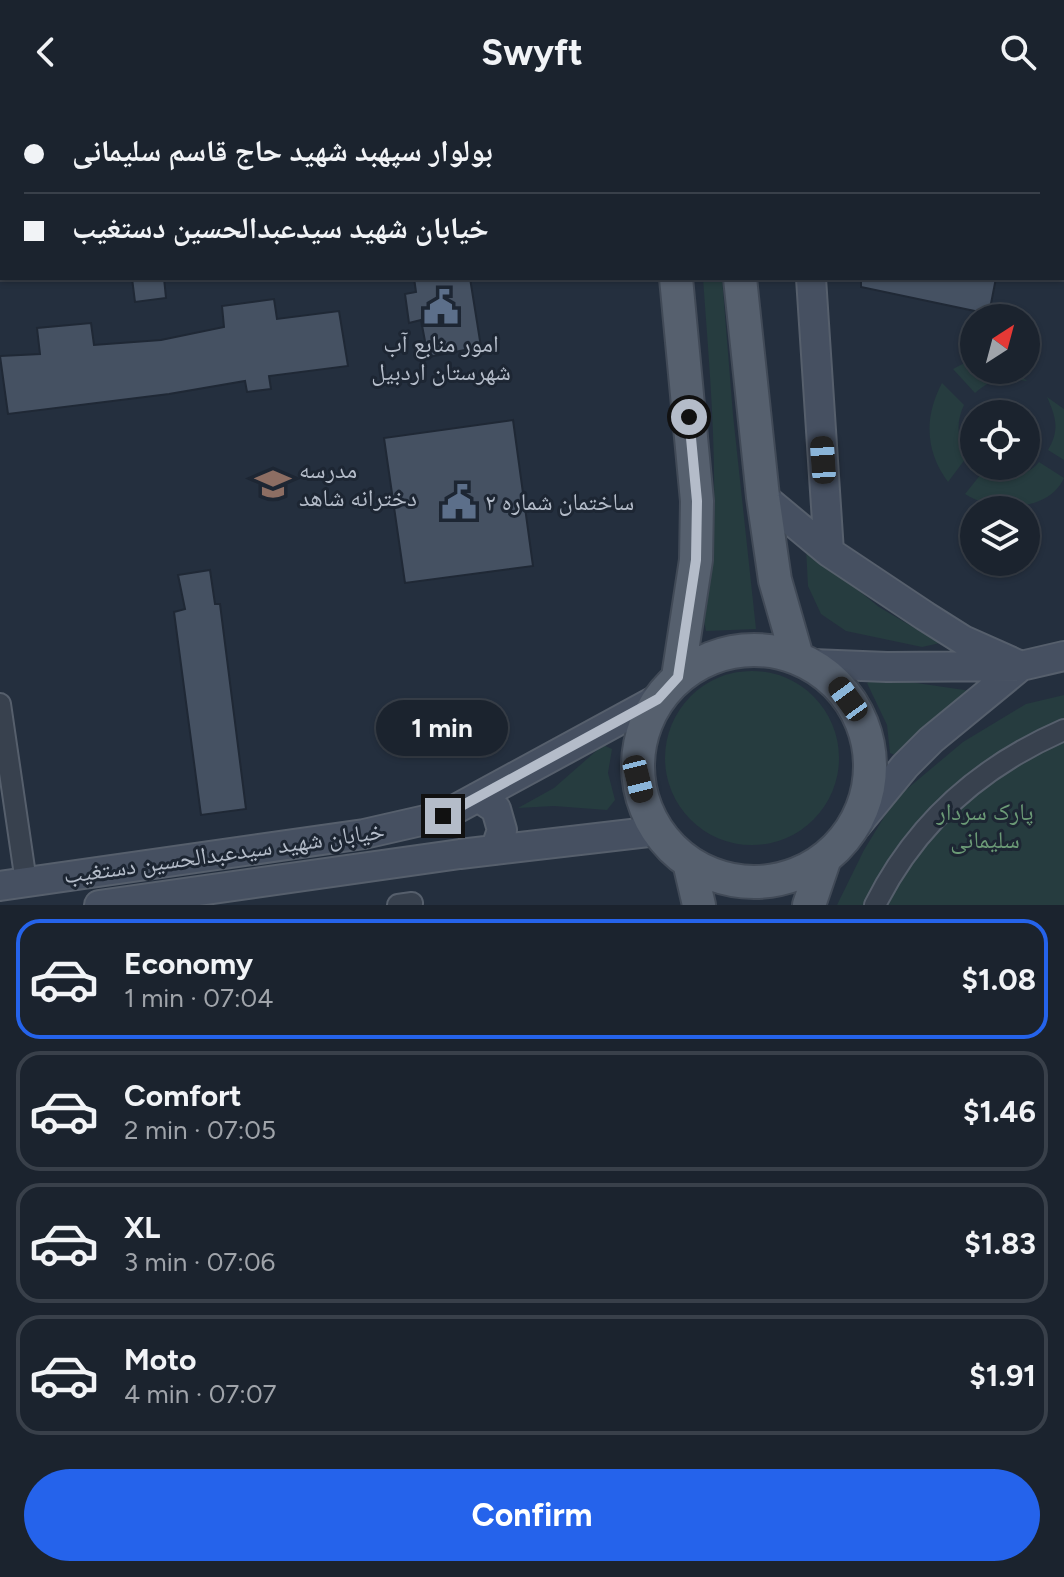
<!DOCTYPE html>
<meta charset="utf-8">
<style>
:root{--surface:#1b232e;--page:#282f3a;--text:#f1f3f6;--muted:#a0a4aa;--line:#39404a;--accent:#2563eb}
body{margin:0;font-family:Figtree,"Noto Naskh Arabic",sans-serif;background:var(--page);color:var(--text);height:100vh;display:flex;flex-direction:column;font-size:30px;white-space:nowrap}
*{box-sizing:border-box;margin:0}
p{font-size:26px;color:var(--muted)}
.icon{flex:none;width:44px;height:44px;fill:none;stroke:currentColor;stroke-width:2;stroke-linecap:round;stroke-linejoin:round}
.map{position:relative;height:801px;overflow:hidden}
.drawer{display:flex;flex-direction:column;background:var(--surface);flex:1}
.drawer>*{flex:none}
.top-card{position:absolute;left:0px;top:0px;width:1064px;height:176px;box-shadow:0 2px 6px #0004,0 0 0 2px var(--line);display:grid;align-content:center;height:176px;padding:0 24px;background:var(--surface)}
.needle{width:52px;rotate:36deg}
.buttons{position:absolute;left:960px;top:200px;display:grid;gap:16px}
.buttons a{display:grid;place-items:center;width:80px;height:80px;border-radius:50%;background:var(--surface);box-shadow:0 2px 6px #0004,0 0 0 2px var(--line);font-size:40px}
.end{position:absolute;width:36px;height:36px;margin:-18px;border:10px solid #b4bcc9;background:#111;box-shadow:0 0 0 4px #111}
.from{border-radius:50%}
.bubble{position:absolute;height:56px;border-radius:28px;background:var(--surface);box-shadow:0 2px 6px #0004,0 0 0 2px var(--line);font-size:26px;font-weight:700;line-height:56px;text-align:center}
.car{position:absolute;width:24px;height:48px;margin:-24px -12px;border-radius:10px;box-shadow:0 0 6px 2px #0007;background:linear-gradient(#222 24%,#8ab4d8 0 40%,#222 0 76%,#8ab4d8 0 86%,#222 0)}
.top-card b{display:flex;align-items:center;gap:28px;height:76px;font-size:30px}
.top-card b+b{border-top:2px solid var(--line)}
.top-card i{width:20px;height:20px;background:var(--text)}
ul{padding:14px 0 0;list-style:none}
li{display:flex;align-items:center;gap:24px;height:120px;margin:0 16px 12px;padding:0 8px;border:4px solid var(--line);border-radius:24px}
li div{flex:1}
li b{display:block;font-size:30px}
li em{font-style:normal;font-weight:700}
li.on{border-color:var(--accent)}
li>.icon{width:72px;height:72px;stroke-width:1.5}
.button{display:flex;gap:16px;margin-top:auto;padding:16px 24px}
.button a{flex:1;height:92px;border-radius:48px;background:var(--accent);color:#fff;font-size:32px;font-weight:700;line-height:92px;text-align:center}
header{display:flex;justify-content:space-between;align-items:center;height:104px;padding:0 24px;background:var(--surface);font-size:36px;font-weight:700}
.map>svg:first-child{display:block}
.green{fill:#263c3f}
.building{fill:#455162;stroke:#1f2835;stroke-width:2}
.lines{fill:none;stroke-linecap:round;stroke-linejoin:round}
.street-casing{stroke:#565f6c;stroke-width:24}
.secondary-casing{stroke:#565f6c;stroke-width:32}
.primary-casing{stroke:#414a57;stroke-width:36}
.street{stroke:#38414e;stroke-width:20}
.secondary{stroke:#465061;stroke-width:28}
.primary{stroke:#56606e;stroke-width:32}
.route{stroke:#b4bcc9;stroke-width:10}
.labels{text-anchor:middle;stroke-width:6;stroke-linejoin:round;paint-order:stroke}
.poi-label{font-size:24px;fill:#b4bcc9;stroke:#1d2633;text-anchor:start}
.park-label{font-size:24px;fill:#6b9a76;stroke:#1d2633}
.street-label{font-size:24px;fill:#b4bcc9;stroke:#1d2633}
</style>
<header><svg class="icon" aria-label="back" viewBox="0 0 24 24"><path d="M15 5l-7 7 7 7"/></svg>Swyft<svg class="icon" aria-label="search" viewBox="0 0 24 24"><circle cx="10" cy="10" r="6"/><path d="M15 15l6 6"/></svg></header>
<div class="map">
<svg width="1064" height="801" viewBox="0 0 1064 801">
<rect width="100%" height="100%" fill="#242f3e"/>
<!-- green -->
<path class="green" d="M703,174H722L733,311L756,525L706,527L704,517C723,404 711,288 703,174Z
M974,254V266H1014L1027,277C1006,274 992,273 975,289L953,265Z
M942,279L964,301C956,318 956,335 969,350L948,378C925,347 924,313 942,279Z
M1047,293L1064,305V356L1048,346C1060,326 1056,313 1047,293Z
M1039,358L1064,374C1048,409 993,408 965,390L985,365C1004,373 1025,375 1039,358Z
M806,444L879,503L940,539L922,543L846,527L821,510L808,482Z
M665 654a87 87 0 1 1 174 0a87 87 0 1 1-174 0Z
M876,573L971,587L920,628L897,652L890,649L887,621L867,579Z
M1064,591V801H837L864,746L895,695L963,638L1026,600Z
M603,641L612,645L608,669L615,696L607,706L554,702L518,704L554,684Z"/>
<!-- building -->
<path class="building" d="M132,174H164L166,194L135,198Z
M414,174H470L481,243L428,253L421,216L409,219L405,190L416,188Z
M861,174H996L989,210L861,183Z
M274,195L277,215L339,207L348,262L269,272L271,285L247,288L245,277L169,290L8,310L0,252L40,250L37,224L91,219L94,241L161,236L224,223L222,202Z
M513,316L533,462L405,479L384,334Z
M210,466L215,500H220L246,705L201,711L174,508L185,505L178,471Z"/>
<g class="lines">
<!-- street casing -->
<g class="street-casing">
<path id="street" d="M0,600L26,778
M398,801L412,799
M875,801C916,719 981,662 1064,626"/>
</g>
<!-- secondary casing -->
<g class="secondary-casing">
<path id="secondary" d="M798,0V2
M811,174L829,448
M763,393L829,448L925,512L963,536L1021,562
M812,560L887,563L1021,562L1064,552
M478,693L496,705L502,726L495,746
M845,735L905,662L931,636L1021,562
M0,782L364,730L443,712L658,595
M99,801L460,750L657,727"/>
</g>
<!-- primary casing -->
<g class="primary-casing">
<path id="primary" d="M660,0V2
M721,0L722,2
M676,174L697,397L696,456L678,573
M740,174L763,393L775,476L797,553
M638 662a116 116 0 1 1 232 0a116 116 0 1 1-232 0Z
M689,758L699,801
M809,801L825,754"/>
</g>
<!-- street -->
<use href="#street" class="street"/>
<!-- secondary -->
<use href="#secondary" class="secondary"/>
<!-- primary -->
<use href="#primary" class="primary"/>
</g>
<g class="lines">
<!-- route -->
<path class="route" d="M443,712L658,595L678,573L696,456L697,397L689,313"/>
</g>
<!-- icons -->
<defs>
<g id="civic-bare" transform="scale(2.76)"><path d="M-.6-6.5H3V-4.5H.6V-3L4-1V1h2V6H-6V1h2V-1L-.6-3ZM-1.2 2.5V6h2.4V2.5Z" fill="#5c6f8a" stroke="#1d2633" stroke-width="2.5" paint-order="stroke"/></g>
<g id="school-bare" transform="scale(2.76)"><path d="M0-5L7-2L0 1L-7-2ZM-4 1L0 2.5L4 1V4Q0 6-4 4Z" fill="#8d6e63" stroke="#1d2633" stroke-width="2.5" paint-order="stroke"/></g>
</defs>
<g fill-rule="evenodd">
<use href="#civic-bare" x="441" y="203"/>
<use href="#school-bare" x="273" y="380"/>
<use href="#civic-bare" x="459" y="398"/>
</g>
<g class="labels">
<!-- poi labels -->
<g class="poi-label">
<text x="441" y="248" text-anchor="middle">امور منابع آب<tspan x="441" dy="28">شهرستان اردبیل</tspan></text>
<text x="299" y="374">مدرسه<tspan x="299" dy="28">دخترانه شاهد</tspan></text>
<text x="485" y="406">ساختمان شماره ۲</text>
</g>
<!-- park labels -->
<g class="park-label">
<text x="985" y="716">پارک سردار<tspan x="985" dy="28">سلیمانی</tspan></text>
</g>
<!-- street labels -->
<g class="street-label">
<text transform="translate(224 749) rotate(-8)" y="8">خیابان شهید سیدعبدالحسین دستغیب</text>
</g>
</g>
</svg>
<div class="buttons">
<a><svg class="needle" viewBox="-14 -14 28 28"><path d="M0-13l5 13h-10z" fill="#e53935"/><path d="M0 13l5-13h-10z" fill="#a0a4aa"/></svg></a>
<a><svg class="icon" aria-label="locate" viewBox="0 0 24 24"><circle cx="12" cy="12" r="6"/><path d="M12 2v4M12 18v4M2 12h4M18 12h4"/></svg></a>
<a><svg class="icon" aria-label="layers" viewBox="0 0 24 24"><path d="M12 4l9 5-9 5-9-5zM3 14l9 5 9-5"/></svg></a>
</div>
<i class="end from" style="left:689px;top:313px"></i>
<i class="end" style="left:443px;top:712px"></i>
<div class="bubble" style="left:376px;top:596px;width:132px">1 min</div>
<i class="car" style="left:823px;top:356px;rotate:356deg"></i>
<i class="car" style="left:848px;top:595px;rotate:324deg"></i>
<i class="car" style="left:638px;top:675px;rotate:166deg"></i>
<div class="top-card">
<b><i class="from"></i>بولوار سپهبد شهید حاج قاسم سلیمانی</b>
<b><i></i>خیابان شهید سیدعبدالحسین دستغیب</b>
</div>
</div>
<section class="drawer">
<ul>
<li class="on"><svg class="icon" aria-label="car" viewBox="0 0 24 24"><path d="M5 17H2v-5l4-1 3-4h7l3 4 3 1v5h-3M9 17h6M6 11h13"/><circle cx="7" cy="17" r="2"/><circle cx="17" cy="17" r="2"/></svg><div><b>Economy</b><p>1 min · 07:04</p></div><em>$1.08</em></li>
<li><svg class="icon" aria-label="car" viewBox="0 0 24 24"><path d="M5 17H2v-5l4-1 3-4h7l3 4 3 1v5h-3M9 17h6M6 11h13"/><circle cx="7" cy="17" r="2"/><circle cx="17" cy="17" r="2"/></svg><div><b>Comfort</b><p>2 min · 07:05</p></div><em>$1.46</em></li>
<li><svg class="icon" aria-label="car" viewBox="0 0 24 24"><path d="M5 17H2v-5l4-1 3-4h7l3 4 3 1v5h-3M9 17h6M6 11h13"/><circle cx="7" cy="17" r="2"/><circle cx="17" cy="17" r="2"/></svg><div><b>XL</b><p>3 min · 07:06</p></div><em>$1.83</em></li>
<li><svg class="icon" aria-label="car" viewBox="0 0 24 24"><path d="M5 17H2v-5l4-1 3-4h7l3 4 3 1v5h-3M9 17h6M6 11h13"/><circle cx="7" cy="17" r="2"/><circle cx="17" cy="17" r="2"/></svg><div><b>Moto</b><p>4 min · 07:07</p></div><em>$1.91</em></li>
</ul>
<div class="button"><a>Confirm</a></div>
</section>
